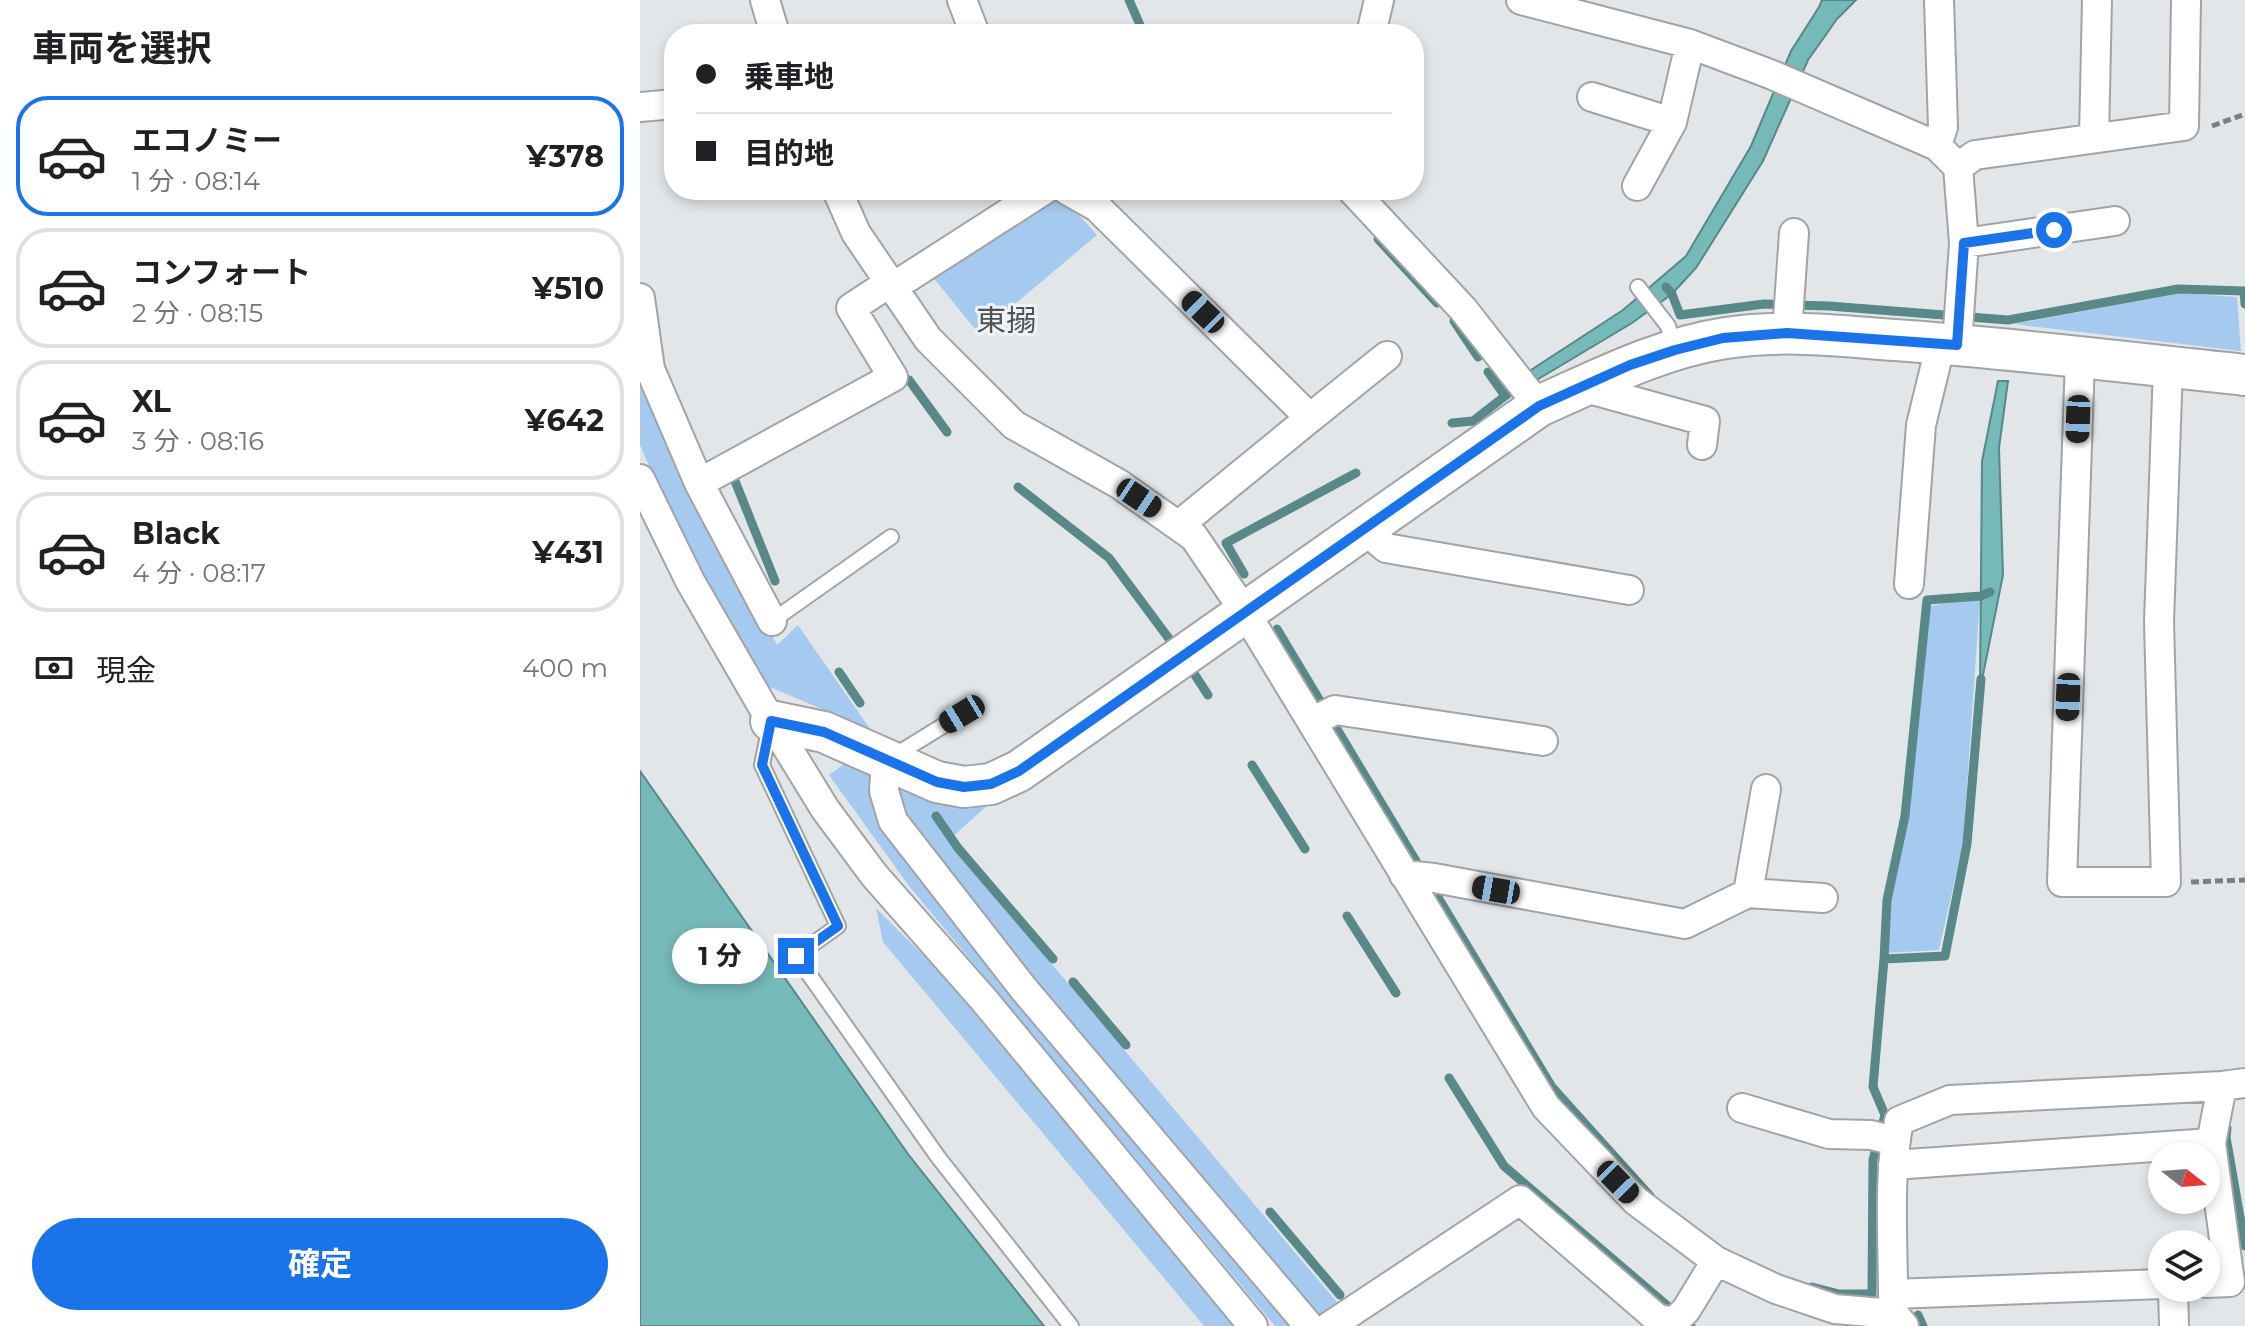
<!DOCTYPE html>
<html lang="ja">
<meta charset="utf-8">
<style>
:root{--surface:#fff;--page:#f2f2f2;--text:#202124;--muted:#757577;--line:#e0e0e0;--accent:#1a73e8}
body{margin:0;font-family:Montserrat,"Noto Sans JP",sans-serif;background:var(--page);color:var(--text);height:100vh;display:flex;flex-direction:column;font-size:30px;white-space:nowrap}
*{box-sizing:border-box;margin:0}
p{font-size:26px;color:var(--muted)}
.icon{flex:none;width:44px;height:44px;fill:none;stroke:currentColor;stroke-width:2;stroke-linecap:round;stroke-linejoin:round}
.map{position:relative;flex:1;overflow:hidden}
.side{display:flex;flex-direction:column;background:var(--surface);width:640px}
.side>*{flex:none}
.top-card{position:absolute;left:24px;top:24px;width:760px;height:176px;border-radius:32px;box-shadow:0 4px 12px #0003;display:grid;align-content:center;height:176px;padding:0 32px;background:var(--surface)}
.needle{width:52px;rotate:107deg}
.tools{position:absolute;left:1508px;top:1142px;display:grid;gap:16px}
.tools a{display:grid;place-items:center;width:72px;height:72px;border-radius:50%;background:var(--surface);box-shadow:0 4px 12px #0003;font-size:40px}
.end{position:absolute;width:36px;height:36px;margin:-18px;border:10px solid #1a73e8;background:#fff;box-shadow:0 0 0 4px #fff}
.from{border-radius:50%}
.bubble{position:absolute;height:56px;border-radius:28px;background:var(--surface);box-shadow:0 4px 12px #0003;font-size:26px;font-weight:700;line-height:56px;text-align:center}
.car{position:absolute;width:24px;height:48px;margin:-24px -12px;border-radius:10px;box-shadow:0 0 6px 2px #0007;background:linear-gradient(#222 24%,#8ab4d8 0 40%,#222 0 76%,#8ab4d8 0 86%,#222 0)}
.top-card b{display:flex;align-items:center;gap:28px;height:76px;font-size:30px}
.top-card b+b{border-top:2px solid var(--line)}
.top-card i{width:20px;height:20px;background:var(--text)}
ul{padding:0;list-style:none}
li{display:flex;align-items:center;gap:24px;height:120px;margin:0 16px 12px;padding:0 16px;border:4px solid var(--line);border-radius:32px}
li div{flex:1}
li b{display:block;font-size:30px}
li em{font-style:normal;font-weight:700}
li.current{border-color:var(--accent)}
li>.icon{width:72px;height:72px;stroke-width:1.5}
h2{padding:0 32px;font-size:36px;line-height:96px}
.pay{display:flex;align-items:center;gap:20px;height:88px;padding:0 32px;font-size:30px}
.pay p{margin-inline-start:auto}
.button{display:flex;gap:16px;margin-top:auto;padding:16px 32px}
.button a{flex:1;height:92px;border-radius:48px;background:var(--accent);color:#fff;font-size:32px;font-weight:700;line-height:92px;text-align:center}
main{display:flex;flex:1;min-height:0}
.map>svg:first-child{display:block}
.green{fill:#a6c9f0}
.water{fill:#75b9b8;stroke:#588887;stroke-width:2}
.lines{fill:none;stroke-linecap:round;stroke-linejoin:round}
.stream{stroke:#588887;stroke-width:9}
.lane-casing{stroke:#a1a3a6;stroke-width:18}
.street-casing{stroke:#a1a3a6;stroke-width:32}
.secondary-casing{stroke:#a1a3a6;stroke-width:44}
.path{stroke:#7c7e80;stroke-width:5;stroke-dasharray:8 4;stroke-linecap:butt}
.lane{stroke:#fff;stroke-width:14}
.street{stroke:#fff;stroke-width:28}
.secondary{stroke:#fff;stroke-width:40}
.route{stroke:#1a73e8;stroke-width:10}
.labels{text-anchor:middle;stroke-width:6;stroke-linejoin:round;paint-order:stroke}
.neighbourhood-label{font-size:30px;fill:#505355;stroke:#f0f3f6}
</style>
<main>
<section class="side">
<h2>車両を選択</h2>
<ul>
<li class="current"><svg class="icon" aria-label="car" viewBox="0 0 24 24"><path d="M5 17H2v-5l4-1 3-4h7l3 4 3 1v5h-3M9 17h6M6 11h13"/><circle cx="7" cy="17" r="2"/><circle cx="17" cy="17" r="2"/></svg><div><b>エコノミー</b><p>1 分 · 08:14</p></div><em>¥378</em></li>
<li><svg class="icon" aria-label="car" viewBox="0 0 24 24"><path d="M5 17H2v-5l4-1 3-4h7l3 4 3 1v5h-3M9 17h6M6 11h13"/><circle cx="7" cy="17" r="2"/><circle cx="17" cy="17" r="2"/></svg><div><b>コンフォート</b><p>2 分 · 08:15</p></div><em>¥510</em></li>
<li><svg class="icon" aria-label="car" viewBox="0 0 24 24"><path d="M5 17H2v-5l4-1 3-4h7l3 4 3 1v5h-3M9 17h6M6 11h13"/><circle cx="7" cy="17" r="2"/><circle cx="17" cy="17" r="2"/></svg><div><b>XL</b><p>3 分 · 08:16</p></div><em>¥642</em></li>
<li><svg class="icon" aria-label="car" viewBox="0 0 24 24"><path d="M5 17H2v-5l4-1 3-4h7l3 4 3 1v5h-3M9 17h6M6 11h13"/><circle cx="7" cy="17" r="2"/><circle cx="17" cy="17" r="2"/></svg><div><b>Black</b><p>4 分 · 08:17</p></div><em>¥431</em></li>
</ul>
<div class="pay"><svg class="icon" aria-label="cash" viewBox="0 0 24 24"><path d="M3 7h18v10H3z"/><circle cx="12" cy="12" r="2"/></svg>現金<p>400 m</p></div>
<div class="button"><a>確定</a></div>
</section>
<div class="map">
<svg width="1605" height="1326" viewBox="0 0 1605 1326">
<rect width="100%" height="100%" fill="#e3e6e9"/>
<!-- green -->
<path class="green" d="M416,190L457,235L339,334L287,270Z
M1541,293L1597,297L1601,351L1374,324Z
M0,376L137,645L158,625L230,729L127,686L30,515L0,445Z
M1340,598L1323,844L1299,950L1247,953L1249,904L1270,809L1289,606Z
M207,762L305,805L351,802L308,841L717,1326H635L269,886L189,775Z
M236,908L299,971L596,1326H564L243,942Z"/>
<!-- water -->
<path class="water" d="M1182,0H1216L1197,19L1168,60L1123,161L1056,268L1032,294L992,323L895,381L888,372L983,310L1046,256L1111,146L1151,51L1179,7Z
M1358,381H1368L1359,448L1363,575L1340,690L1342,461Z
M0,771L268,1154L404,1326H0Z"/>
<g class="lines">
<!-- stream -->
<path class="stream" d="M489,0L504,34
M738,239L797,303
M1026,287L1032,294L1040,315L1124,304L1189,306L1368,320L1538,289L1604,291L1605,304
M814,321L838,357
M848,372L865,396
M269,380L307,432
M812,423L833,421L878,386
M95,481L135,581
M378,487L469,558L530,640
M604,574L586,543L716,473
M637,629L782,871
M199,672L220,703
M553,672L568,695
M612,765L665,849
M296,816L318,848L413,959
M790,884L912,1087L1011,1197
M707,916L756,993
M1244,959L1247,900L1265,816L1287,600L1341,596L1350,592
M433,982L486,1045
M809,1078L864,1166L1051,1326
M1587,1128L1586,1137L1605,1246
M630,1212L700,1295
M1172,1287L1199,1294H1232L1233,1160L1245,1115L1233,1087L1244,959L1305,956L1327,844L1341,679
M1278,1315L1283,1326"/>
<!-- lane casing -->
<g class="lane-casing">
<path id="lane" d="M998,287L1028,326L1034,347
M132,621L251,537
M130,725L122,765L198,926L156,956L298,1157L431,1326
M254,756L322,714"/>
</g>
<!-- street casing -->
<g class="street-casing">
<path id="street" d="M125,0L135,34
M322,0L335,34
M881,0L1050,44L1130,74L1297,146L1318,167L1324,243L1317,345
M731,34L739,0
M952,97L1032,122
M0,107L34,104
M1454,138L1457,0
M1297,146L1303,127L1299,0
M1318,167L1335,155L1544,126L1546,1
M997,186L1032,122L1050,44
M197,190L216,233L288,339L374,425L479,484L554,537L605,612L906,1107L996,1201L1076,1261L1136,1289L1195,1309L1254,1314
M427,190L457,207L670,418L539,525
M712,190L823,309L899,406
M1324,243L1475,221
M0,298L10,369L59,483L132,621
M1147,333L1154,233
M1440,358L1422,882H1526L1519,622L1528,367
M942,387L1065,421L1062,445
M670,418L747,356
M0,479L50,581L131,721L185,809L234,875L344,1000L613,1326
M59,483L253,377L211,308L243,287H253L404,190
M723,528L746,548L989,590
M1269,584L1281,425L1301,343
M672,722L695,710L903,741
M246,761L244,791L253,821L383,988L669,1326
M764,875L794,878L1045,924L1108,893L1126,789
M1108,893L1183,898
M1102,1108L1189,1134L1231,1135L1255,1141
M1253,1165L1571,1143
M1566,1283L1590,1282L1571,1143L1582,1086
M1533,1288L1534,1326
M1253,1294L1522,1284
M690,1326L880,1200L1018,1319L1034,1322L1046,1310L1076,1261
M1264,1326L1254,1314L1253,1294C1253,1239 1248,1175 1259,1121L1310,1100L1582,1086L1605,1083"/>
</g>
<!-- secondary casing -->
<g class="secondary-casing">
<path id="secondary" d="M131,721L184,732L297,782L324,787L351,784L379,771L899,406C960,379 1020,348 1086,338C1143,329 1199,336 1255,340C1372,348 1489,363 1605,375"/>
</g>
<!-- path -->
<path class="path" d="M1572,126L1605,114
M1551,882L1605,880"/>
<!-- lane -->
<use href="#lane" class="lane"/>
<!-- street -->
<use href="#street" class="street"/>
<!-- secondary -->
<use href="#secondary" class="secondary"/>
</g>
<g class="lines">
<!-- route -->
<path class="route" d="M156,956L198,926L122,765L131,721L184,732L297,782L324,787L351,784L379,771L899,406L990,365L1035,350L1083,338L1147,333L1317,345L1324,243L1414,230"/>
</g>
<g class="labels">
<!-- neighbourhood labels -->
<g class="neighbourhood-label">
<text x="366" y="331">東搦</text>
</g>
</g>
</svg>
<div class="tools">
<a><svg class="needle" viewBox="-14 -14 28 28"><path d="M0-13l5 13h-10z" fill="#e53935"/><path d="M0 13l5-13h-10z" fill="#757577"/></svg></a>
<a><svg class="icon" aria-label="layers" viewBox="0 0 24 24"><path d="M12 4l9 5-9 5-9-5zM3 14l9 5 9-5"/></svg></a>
</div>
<i class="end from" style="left:1414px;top:230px"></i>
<i class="end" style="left:156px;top:956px"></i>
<div class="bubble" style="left:32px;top:928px;width:96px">1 分</div>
<i class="car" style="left:563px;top:312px;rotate:314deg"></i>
<i class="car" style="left:1438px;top:419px;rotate:182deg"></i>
<i class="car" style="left:499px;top:498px;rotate:124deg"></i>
<i class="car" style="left:1428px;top:697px;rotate:182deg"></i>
<i class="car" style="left:322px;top:714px;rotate:239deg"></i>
<i class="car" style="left:856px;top:890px;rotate:280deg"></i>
<i class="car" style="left:978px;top:1182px;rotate:136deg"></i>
<div class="top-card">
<b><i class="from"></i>乗車地</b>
<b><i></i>目的地</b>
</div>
</div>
</main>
